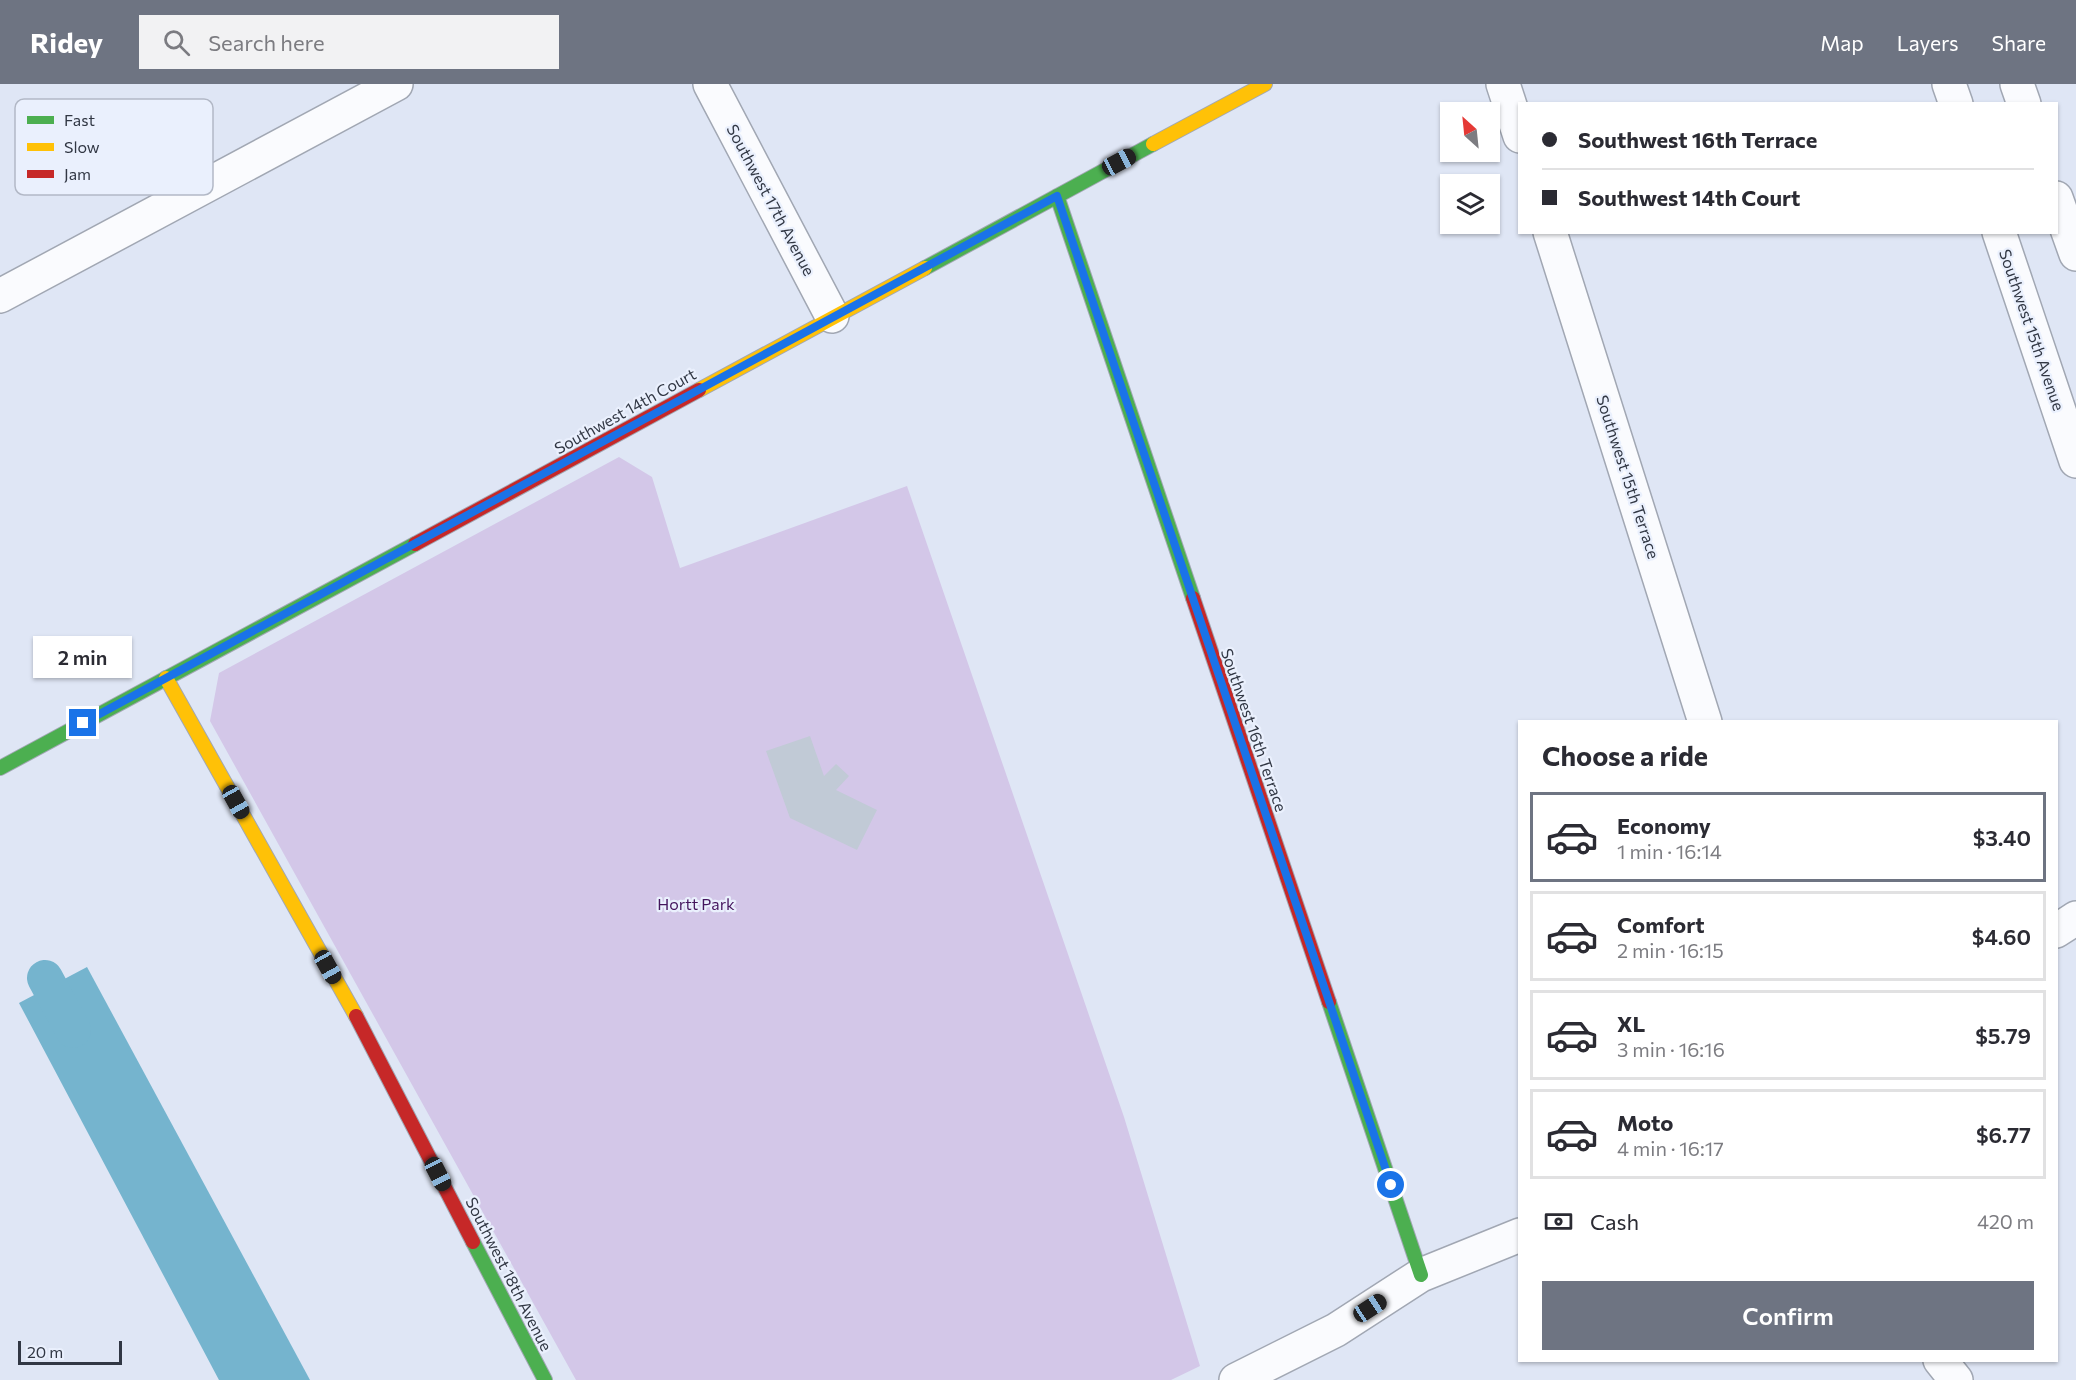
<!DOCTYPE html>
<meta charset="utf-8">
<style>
:root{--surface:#fff;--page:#f2f2f3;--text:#2b2b33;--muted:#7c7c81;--line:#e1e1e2;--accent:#6e7482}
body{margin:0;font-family:Commissioner,sans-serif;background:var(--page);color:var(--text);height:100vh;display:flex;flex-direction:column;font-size:22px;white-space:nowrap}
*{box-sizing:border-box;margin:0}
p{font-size:20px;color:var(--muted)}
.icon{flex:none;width:33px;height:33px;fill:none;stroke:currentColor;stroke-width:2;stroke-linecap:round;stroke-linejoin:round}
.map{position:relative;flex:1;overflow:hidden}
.panel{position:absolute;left:1518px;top:636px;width:540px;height:642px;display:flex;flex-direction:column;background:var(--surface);border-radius:0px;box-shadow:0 2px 4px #0004}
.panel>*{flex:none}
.banner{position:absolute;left:1518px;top:18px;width:540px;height:132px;border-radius:0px;box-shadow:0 2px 4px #0004;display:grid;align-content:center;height:132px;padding:0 24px;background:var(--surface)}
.needle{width:39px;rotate:333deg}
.controls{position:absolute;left:1440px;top:18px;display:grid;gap:12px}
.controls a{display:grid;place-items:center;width:60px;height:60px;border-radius:0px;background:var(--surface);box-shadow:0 2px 4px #0004;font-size:30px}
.scale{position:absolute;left:18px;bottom:15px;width:104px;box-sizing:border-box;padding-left:6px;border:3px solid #313744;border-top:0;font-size:16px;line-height:21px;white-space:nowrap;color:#313744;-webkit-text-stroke:4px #eaf0fd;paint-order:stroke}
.end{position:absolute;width:27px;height:27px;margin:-14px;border:8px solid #1a73e8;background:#fff;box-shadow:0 0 0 3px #fff}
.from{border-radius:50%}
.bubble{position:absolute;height:42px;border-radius:0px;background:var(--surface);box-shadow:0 2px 4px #0004;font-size:20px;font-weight:600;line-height:42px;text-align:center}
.car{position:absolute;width:18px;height:36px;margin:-18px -9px;border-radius:8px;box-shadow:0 0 4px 2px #0007;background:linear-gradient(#222 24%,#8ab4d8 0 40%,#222 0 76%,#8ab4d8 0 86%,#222 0)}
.banner b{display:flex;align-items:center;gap:21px;height:57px;font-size:22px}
.banner b+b{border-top:2px solid var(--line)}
.banner i{width:15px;height:15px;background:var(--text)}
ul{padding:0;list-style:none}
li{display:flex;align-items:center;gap:18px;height:90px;margin:0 12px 9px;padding:0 12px;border:3px solid var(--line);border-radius:0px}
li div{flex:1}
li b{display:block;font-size:22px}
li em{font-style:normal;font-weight:600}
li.selected{border-color:var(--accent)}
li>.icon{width:54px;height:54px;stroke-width:1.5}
h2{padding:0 24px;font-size:27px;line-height:72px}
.pay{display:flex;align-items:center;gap:15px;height:66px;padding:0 24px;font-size:22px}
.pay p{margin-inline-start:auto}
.primary-button{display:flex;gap:12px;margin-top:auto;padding:12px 24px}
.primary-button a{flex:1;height:69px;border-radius:0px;background:var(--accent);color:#fff;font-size:24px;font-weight:600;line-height:69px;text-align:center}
header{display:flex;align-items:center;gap:36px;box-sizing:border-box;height:84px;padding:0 30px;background:var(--accent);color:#fff}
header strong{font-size:28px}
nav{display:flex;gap:33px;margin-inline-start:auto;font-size:21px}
.search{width:420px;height:54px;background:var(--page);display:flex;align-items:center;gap:15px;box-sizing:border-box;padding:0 21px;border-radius:0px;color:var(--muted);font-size:22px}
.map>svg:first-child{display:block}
.green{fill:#d3c7e8}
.water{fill:#75b4ce}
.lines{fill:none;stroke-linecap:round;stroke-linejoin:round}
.canal{stroke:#75b4ce;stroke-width:36}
.building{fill:#c1cad6}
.street-casing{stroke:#a1a7b3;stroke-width:36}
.fast-casing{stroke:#a1a7b3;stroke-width:16}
.slow-casing{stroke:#a1a7b3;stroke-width:16}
.jam-casing{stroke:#a1a7b3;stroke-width:16}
.street{stroke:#fafbfe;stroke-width:33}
.fast{stroke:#4caf50;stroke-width:14}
.slow{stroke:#ffc107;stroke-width:14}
.jam{stroke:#c62828;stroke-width:14}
.route{stroke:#1a73e8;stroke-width:8}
.labels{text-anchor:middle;stroke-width:4.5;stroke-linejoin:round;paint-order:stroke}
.street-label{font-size:16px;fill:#313744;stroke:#eaf0fd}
.park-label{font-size:16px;fill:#44155d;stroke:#eaf0fd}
.key{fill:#eaf0fd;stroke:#b2b8c6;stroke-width:1.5}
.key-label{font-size:16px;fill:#313744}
</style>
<header>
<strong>Ridey</strong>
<div class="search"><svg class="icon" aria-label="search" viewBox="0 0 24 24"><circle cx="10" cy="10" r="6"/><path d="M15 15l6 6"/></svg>Search here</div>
<nav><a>Map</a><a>Layers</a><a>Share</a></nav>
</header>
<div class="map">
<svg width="2076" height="1296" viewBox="0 0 2076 1296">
<rect width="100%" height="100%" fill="#dfe6f5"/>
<!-- green -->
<path class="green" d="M619,373L652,393L680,484L907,402L1124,1033L1200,1282L1171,1296H576L210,637L219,589Z"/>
<!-- water -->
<path class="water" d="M87,883L310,1296H219L19,919Z"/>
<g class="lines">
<!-- canal -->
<path class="canal" d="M45,894L73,946"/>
</g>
<!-- building -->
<path class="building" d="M810,652L824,692L836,680L849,692L836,706L877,726L857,766L790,734L766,667Z"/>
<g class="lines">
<!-- street casing -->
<g class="street-casing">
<path id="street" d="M710,0L832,232
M1503,0L1520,52
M1949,0L1956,20
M2017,0L2024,20
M2056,114L2076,170
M1550,148L1705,638
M1999,148L2076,377
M0,212L396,0
M2056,847L2076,834
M1940,1276L1956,1296
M1236,1296L1336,1246L1421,1191L1520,1151"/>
</g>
<!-- fast casing -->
<g class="fast-casing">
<path id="fast" d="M1057,112L1193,514
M925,184L1153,60
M0,684L415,460
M1329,918L1421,1191
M473,1158L545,1296"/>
</g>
<!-- slow casing -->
<g class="slow-casing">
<path id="slow" d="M1153,60L1265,0
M699,306L925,184
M166,594L356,932"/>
</g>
<!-- jam casing -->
<g class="jam-casing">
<path id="jam" d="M415,460L699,306
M1193,514L1329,918
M356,932L473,1158"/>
</g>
<!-- street -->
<use href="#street" class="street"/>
<!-- fast -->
<use href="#fast" class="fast"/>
<!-- slow -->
<use href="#slow" class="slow"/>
<!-- jam -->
<use href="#jam" class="jam"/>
</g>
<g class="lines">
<!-- route -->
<path class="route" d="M83,639L1057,112L1391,1101"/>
</g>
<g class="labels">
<!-- street labels -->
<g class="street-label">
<text transform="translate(771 116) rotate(62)" y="6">Southwest 17th Avenue</text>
<text transform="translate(2032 246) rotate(71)" y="6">Southwest 15th Avenue</text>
<text transform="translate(625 327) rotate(-29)" y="6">Southwest 14th Court</text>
<text transform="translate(1628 393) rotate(72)" y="6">Southwest 15th Terrace</text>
<text transform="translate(1254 646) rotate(71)" y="6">Southwest 16th Terrace</text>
<text transform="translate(509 1190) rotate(63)" y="6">Southwest 18th Avenue</text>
</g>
<!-- park labels -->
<g class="park-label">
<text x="696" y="826">Hortt Park</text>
</g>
</g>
<!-- legend -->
<rect x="15" y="15" width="198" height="96" rx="9" class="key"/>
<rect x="27" y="32" width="27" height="8" fill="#4caf50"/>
<rect x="27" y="59" width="27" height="8" fill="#ffc107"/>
<rect x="27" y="86" width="27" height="8" fill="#c62828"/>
<g class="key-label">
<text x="64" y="42">Fast</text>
<text x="64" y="69">Slow</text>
<text x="64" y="96">Jam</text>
</g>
</svg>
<div class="controls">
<a><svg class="needle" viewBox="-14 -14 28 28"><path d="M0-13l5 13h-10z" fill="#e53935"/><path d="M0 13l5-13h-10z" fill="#7c7c81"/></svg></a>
<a><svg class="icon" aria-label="layers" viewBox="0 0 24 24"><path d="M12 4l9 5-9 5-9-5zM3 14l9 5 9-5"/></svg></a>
</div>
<div class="scale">20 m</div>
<i class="end from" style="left:1391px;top:1101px"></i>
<i class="end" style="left:83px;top:639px"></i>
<div class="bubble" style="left:33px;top:552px;width:99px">2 min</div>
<i class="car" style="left:1119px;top:78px;rotate:62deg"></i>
<i class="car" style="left:236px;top:718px;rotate:151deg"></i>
<i class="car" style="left:328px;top:883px;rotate:151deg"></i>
<i class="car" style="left:438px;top:1090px;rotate:153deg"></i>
<i class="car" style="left:1370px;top:1224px;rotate:57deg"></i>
<div class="banner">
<b><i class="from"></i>Southwest 16th Terrace</b>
<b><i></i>Southwest 14th Court</b>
</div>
<section class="panel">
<h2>Choose a ride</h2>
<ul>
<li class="selected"><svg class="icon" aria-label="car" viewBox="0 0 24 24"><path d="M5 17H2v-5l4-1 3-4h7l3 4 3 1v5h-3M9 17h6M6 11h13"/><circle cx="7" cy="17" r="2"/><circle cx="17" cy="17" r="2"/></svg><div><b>Economy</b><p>1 min · 16:14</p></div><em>$3.40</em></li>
<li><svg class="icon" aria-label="car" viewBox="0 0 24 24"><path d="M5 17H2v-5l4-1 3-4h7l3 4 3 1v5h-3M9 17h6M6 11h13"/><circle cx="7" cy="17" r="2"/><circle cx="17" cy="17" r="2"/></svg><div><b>Comfort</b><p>2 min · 16:15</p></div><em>$4.60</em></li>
<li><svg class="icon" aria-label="car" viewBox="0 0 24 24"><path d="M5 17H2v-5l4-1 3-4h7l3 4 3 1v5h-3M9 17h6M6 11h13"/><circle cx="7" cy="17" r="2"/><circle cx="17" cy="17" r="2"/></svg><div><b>XL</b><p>3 min · 16:16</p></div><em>$5.79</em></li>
<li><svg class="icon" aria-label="car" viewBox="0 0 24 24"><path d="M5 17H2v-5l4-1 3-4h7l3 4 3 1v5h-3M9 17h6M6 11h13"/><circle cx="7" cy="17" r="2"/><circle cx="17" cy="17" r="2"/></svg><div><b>Moto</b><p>4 min · 16:17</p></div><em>$6.77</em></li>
</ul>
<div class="pay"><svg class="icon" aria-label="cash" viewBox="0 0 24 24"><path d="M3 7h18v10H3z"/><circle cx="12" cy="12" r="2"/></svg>Cash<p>420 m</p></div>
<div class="primary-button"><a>Confirm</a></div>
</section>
</div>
